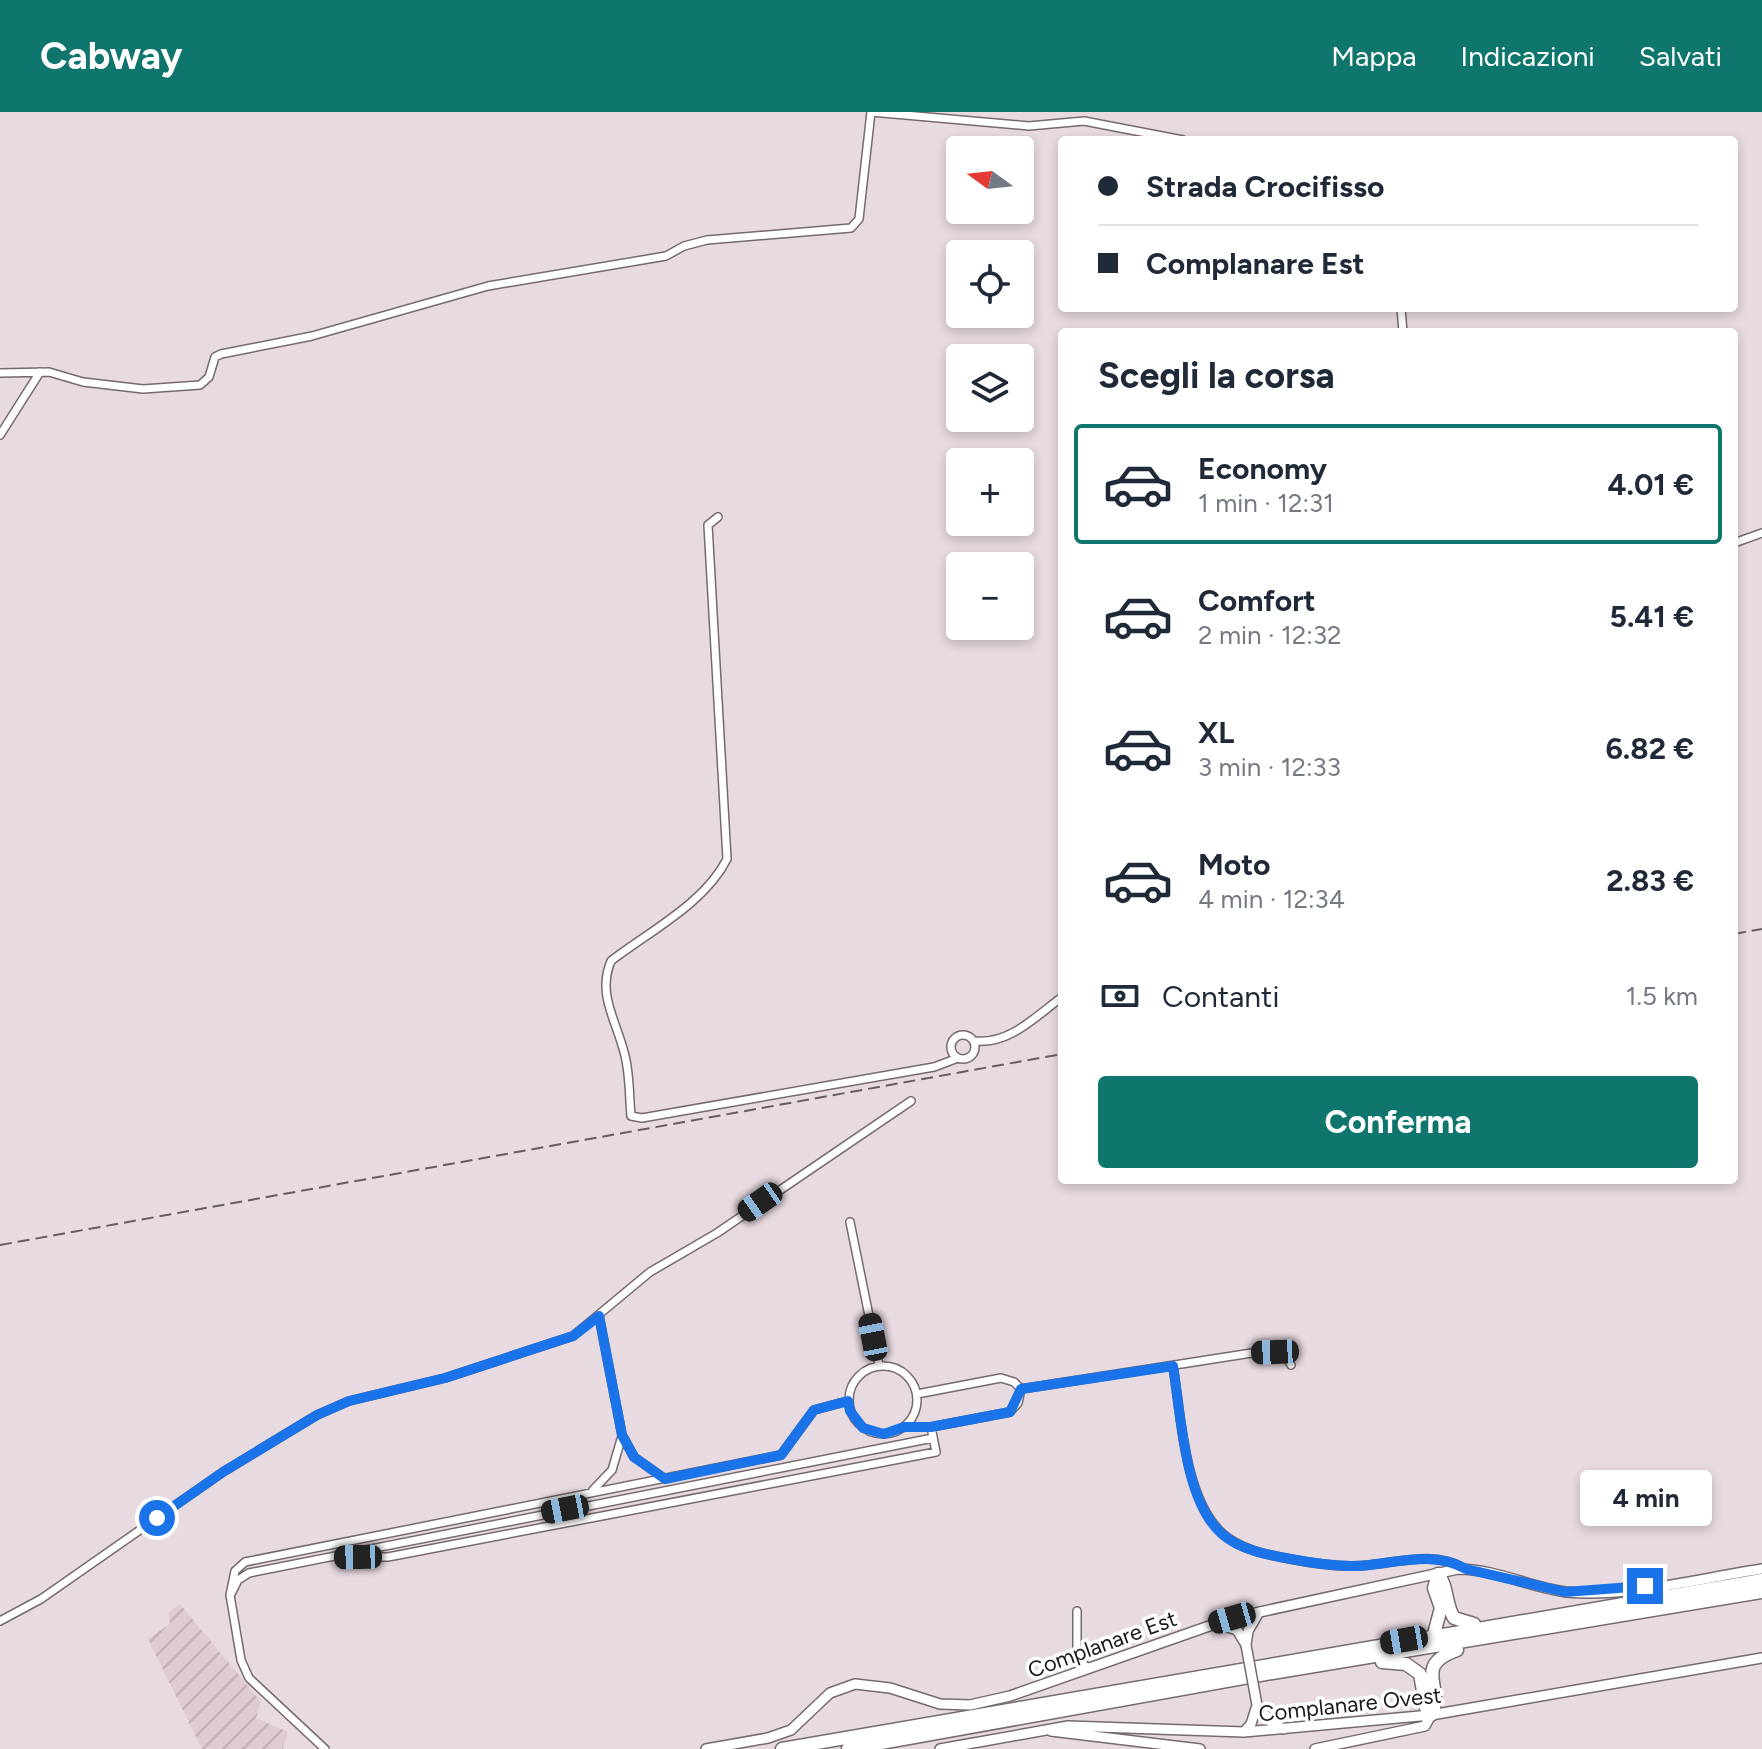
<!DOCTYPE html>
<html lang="it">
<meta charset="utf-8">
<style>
:root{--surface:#fff;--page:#f6f6f7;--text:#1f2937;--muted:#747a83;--line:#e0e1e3;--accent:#0f766e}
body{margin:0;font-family:Figtree,sans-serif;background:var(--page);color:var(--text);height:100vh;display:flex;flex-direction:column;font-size:30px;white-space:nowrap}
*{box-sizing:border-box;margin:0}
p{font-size:26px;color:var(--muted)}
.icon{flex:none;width:44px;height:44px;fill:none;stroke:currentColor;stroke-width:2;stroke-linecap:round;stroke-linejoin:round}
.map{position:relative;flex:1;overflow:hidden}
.drawer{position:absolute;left:1058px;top:216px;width:680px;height:856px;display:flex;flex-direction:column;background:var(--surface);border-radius:8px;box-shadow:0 4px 12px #0003}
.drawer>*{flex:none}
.banner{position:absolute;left:1058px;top:24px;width:680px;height:176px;border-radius:8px;box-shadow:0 4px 12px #0003;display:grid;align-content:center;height:176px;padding:0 40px;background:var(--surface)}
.needle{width:52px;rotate:285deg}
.buttons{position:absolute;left:946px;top:24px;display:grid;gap:16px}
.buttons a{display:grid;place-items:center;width:88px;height:88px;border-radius:8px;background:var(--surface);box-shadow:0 4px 12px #0003;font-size:40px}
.end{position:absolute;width:36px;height:36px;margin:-18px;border:10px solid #1a73e8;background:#fff;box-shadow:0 0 0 4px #fff}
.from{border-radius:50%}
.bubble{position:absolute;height:56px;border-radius:8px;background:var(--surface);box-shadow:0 4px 12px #0003;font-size:26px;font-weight:700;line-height:56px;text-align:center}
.car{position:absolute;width:24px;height:48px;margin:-24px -12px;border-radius:10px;box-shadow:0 0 6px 2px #0007;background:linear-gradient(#222 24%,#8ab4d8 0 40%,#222 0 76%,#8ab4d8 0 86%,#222 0)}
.banner b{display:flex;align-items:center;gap:28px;height:76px;font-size:30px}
.banner b+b{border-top:2px solid var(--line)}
.banner i{width:20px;height:20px;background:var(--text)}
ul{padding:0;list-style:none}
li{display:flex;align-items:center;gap:24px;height:120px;margin:0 16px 12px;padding:0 24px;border:4px solid transparent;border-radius:8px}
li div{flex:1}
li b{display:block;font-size:30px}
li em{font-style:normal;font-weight:700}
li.active{border-color:var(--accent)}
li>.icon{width:72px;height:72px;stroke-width:1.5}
h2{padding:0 40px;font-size:36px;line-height:96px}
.pay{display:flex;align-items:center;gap:20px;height:88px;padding:0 40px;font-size:30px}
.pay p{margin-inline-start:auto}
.button{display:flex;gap:16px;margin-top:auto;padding:16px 40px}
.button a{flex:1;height:92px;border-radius:8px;background:var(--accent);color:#fff;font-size:32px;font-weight:700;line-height:92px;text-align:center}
header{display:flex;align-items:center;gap:48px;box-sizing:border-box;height:112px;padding:0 40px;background:var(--accent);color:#fff}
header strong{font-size:38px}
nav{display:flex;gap:44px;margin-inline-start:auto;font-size:28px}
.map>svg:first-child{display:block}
.industrial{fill:url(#industrial-furrows)}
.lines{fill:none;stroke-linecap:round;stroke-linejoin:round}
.street-casing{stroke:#756a6f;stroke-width:10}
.secondary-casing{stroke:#756a6f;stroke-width:12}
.highway-casing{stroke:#756a6f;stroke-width:15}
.street{stroke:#fff;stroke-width:7}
.secondary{stroke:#fff;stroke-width:9}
.highway{stroke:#fff;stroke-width:12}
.rail{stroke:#655d60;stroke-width:2;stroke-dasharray:12 6;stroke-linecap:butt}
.secondary-bridge-casing{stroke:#756a6f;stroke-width:12;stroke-linecap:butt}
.secondary-bridge{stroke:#fff;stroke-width:9}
.route{stroke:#1a73e8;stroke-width:10}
.labels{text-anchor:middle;stroke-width:7;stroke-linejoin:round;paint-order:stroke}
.street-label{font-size:22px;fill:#1c1719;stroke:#fff}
</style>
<header>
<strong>Cabway</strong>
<nav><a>Mappa</a><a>Indicazioni</a><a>Salvati</a></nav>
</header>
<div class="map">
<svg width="1762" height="1637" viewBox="0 0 1762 1637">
<defs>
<pattern id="industrial-furrows" width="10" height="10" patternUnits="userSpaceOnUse" patternTransform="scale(2)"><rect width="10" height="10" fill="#dfcbd4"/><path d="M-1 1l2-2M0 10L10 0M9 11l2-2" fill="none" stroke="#bfaeb5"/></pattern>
</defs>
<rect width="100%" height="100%" fill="#e7dae0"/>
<!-- industrial -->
<path class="industrial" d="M180,1492L261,1590L256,1606L288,1620L283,1637H202L148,1527L170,1512L168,1501Z"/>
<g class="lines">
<!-- street casing -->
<g class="street-casing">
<path id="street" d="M1401,196L1403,220
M0,261L49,260L83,270L143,277L200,273L209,265L215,245L221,242L312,224L488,174L666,144L684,134L707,128L851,116L859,107L871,0L1029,14L1084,9L1183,28
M0,323L40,260
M718,405L708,413L727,747C705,791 650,819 611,849C597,882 616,908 624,940C630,960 629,983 631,1004L642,1006L934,955L958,946
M1734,431L1762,421
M951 935a12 12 0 1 1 24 0a12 12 0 1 1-24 0Z
M974,929C1009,933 1035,905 1062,885
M850,1110L879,1253
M599,1204L622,1323L634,1345L665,1367
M849 1288a34 34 0 1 1 68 0a34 34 0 1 1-68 0Z
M1173,1254C1181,1303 1184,1386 1222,1421C1239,1437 1267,1443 1290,1447C1315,1452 1343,1456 1369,1453C1400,1450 1435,1439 1464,1456
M917,1282L1001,1266L1014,1270L1021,1277L1258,1240L1285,1243L1291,1253
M904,1315H931L1010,1300L1018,1291L1021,1277
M593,1378L612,1358L622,1324
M343,1445H388L936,1340L931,1315
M231,1482L238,1468L249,1461L933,1326
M1077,1499V1549L1088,1555
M0,1509L41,1487L223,1360L317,1303L349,1289L445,1266L573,1224L650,1160L717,1121L911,989
M325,1637L249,1566L241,1548L230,1483L235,1459L245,1450L781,1343L814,1298L848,1289"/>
</g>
<!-- secondary casing -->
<g class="secondary-casing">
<path id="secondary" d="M1215,1511L1237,1518L1246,1533
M1246,1533L1248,1519L1259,1500
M1257,1593L1273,1612L1284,1617
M1051,1619L1200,1637
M1244,1620L1251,1612L1257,1593
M706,1637L768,1626L791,1618L830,1581L855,1572L890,1576L940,1592L970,1593L1010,1584L1232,1506L1458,1457C1495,1457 1529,1475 1566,1480C1626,1486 1702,1466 1762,1457
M940,1637L1068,1614L1244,1620L1431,1603L1762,1546
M1315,1637L1425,1614L1431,1603"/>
</g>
<!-- highway casing -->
<g class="highway-casing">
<path id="highway" d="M1438,1462C1448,1474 1445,1492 1454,1506L1474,1512
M1434,1522L1441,1496L1434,1476L1438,1462
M1382,1550L1406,1552L1420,1562L1426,1596L1431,1603
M1431,1603C1446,1576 1411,1554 1457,1538
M782,1637L1762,1468
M848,1637L1272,1561L1762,1480"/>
</g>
<!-- street -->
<use href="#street" class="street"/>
<!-- secondary -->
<use href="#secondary" class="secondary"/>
<!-- highway -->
<use href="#highway" class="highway"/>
<!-- rail -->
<path class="rail" d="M1734,822L1762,817
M0,1133L1062,942"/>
<!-- secondary-bridge casing -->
<g class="secondary-bridge-casing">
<path id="secondary-bridge" d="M1246,1533L1257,1593"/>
</g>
<!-- secondary-bridge -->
<use href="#secondary-bridge" class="secondary-bridge"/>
</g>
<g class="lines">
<!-- route -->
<path class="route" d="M157,1406L223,1360L317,1303L349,1289L445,1266L573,1224L599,1204L622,1323L634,1345L665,1367L781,1343L814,1298L848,1289L850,1299L863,1316L884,1322L904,1315H931L1010,1300L1021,1277L1173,1254C1181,1302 1184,1389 1222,1422C1240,1438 1268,1443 1291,1447C1317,1452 1344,1456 1370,1453C1403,1449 1436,1440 1466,1457L1565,1480L1645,1474"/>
</g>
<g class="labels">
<!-- street labels -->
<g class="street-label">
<text transform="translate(1102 1532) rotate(-20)" y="8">Complanare Est</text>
<text transform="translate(1350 1592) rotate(-6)" y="8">Complanare Ovest</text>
</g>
</g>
</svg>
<div class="buttons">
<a><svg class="needle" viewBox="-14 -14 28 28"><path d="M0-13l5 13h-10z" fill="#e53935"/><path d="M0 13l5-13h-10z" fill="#747a83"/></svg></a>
<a><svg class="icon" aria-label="locate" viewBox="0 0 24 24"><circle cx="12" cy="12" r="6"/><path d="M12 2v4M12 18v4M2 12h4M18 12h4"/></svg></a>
<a><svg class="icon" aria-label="layers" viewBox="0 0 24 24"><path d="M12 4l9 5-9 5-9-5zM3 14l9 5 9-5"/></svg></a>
<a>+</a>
<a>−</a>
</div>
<i class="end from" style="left:157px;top:1406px"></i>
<i class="end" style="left:1645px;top:1474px"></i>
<div class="bubble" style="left:1580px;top:1358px;width:132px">4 min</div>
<i class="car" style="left:760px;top:1090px;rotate:235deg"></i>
<i class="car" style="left:873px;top:1225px;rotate:349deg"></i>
<i class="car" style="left:1275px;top:1240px;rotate:268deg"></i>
<i class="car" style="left:565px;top:1397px;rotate:259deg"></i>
<i class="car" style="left:358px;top:1445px;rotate:269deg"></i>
<i class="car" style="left:1232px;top:1506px;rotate:254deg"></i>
<i class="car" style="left:1404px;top:1528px;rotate:260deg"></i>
<div class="banner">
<b><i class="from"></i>Strada Crocifisso</b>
<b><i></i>Complanare Est</b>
</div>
<section class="drawer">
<h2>Scegli la corsa</h2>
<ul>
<li class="active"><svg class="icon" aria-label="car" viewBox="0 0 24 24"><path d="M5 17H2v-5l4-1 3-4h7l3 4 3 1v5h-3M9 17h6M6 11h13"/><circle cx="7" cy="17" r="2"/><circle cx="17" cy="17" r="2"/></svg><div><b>Economy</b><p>1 min · 12:31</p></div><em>4.01 €</em></li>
<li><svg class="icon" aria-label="car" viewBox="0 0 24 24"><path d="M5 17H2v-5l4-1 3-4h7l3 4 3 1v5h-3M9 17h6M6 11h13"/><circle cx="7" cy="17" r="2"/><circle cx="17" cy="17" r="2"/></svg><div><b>Comfort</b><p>2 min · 12:32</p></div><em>5.41 €</em></li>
<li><svg class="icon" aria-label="car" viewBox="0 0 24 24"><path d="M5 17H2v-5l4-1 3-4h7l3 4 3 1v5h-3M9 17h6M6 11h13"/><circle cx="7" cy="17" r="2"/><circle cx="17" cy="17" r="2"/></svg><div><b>XL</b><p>3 min · 12:33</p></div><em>6.82 €</em></li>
<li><svg class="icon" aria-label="car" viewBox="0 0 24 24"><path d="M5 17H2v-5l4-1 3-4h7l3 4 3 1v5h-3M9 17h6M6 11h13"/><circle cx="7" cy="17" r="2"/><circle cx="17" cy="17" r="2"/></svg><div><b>Moto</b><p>4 min · 12:34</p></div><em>2.83 €</em></li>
</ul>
<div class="pay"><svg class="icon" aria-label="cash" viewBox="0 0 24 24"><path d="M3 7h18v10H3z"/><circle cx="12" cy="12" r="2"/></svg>Contanti<p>1.5 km</p></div>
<div class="button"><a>Conferma</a></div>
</section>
</div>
